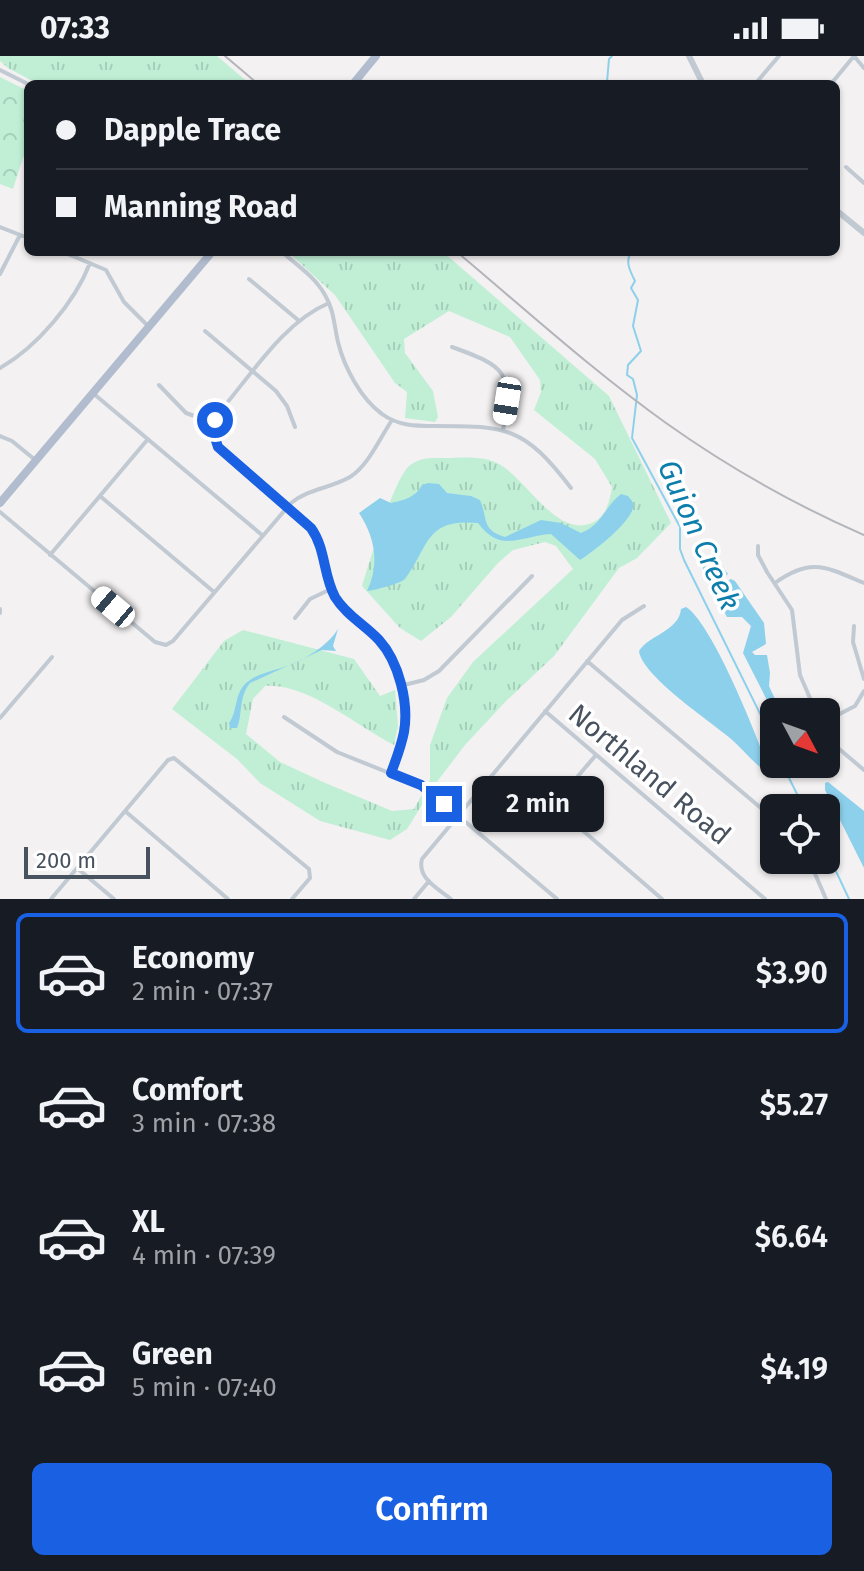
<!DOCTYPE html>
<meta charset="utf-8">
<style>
:root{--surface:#171b24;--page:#242831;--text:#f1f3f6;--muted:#9ea1a6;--line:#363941;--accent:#1a60e3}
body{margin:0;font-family:"Fira Sans",sans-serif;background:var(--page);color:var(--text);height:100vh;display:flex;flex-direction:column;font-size:30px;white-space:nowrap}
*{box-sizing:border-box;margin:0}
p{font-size:26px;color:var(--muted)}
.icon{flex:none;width:44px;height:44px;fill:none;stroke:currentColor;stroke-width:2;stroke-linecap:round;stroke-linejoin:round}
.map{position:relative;height:843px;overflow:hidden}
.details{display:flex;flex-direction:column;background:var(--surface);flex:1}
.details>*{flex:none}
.banner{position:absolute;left:24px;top:24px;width:816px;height:176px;border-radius:12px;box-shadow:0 2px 6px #0004;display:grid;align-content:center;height:176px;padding:0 32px;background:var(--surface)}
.needle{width:52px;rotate:131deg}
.controls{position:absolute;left:760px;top:642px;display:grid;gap:16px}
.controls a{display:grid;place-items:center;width:80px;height:80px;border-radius:12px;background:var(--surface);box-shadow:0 2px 6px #0004;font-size:40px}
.scale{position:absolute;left:24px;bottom:20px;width:126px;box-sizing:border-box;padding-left:8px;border:4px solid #48525e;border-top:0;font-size:22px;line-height:28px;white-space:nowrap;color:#48525e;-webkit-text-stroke:6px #fff;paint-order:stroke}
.end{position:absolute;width:36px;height:36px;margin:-18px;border:10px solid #1a60e3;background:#fff;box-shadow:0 0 0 4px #fff}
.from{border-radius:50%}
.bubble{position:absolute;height:56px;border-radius:12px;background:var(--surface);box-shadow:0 2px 6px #0004;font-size:26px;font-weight:600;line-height:56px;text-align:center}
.car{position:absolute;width:24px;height:48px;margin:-24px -12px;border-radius:10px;box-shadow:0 0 6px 2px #0007;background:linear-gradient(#fff 24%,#345 0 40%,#fff 0 76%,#345 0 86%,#fff 0)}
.banner b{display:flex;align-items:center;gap:28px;height:76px;font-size:30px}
.banner b+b{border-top:2px solid var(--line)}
.banner i{width:20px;height:20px;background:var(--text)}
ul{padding:14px 0 0;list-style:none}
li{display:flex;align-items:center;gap:24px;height:120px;margin:0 16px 12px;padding:0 16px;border:4px solid transparent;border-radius:12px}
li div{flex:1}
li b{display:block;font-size:30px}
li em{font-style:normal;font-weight:600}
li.current{border-color:var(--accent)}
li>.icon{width:72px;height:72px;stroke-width:1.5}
.cta{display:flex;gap:16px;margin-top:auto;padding:16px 32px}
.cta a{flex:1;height:92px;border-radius:12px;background:var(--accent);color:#fff;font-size:32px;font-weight:600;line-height:92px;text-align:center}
.status{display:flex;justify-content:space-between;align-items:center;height:56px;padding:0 40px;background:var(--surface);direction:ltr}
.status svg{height:22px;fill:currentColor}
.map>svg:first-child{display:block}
.grass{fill:url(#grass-tufts)}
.forest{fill:url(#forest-crowns)}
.water{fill:#8dd0ec}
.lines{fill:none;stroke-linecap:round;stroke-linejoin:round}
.stream{stroke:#8dd0ec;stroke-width:2}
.minor{stroke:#c1c9d2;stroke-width:4}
.tertiary{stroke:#c1c9d2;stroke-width:6}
.primary{stroke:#b1bdcf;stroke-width:8}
.rail{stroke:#b3b5bb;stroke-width:2}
.route{stroke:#1a60e3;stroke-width:10}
.labels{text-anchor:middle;stroke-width:7;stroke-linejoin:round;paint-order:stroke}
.street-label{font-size:28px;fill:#48525e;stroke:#fff}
.water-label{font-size:30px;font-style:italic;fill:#0d7dac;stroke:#fff}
</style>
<div class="status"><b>07:33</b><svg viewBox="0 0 49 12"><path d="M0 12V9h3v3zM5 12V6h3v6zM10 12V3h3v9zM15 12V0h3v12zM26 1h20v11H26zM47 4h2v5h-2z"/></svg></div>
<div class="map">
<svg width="864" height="843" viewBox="0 0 864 843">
<defs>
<pattern id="grass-tufts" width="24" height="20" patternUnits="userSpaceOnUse" patternTransform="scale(2)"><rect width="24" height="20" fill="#c0efd6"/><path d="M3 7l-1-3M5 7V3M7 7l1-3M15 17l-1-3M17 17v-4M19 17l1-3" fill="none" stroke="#a6cfba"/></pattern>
<pattern id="forest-crowns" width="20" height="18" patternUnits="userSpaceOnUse" patternTransform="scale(2)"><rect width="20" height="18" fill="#c0efd6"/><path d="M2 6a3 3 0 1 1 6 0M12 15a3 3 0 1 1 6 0" fill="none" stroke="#a6cfba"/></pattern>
</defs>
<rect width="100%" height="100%" fill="#f3f1f1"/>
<!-- grass -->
<path class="grass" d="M0,0H217L250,28H38L8,12L0,5Z
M288,196H443L609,340L671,467L637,502L619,512L554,600L506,645L465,689L433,731L407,773L390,784L320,765L260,727L237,703L172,653L224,585L243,574L354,603L380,640L395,634L398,670L394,689C356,670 308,627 265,630L253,643L246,678L280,706L323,726L392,755L414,753L430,724V689L447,642L473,606L573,513L556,490L545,486L513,494L498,507L451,561L421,585L400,572L362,530C370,505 393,425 409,410C420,401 431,402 444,402C462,402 483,399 499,408C527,423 556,482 592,467C606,461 610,445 612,431L595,403L534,354L541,336L540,324L510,281L449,255L404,283L405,297L433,335L438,361L435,366L405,362L407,336L395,327L335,239Z"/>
<!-- forest -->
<path class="forest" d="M0,21L28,35V86L13,133L0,128Z"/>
<!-- water -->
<path class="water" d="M428,427L439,428L447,437L471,440L480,444C488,462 481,474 505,481L541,464L561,467L581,477C602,469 605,450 621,438L628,440C632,445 634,446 633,452C629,468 593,496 580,504L551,478C520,480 501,498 478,467C425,462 430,489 405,523C399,528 376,534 367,535C380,508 375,481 359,457L380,442L391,447C404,444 415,442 422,429Z
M710,506L720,507L728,518L719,525L720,529L731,523L735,525L764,567L766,588L752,596L755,599H767L770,617L769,630L781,656H774V658L743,597L751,570L742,561H727L704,519L703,511Z
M686,551C712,567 757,680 768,711L763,713C751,705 742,692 730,682C710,665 642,620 639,595C649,579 679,575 681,553Z
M338,573L333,590L336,595L322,594L250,627C238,642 243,658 237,672H230L229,667C238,655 234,638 246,627C256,618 269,616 281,612C301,606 327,591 338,573Z
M828,726L864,755V812L825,734V727Z"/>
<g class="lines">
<!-- stream -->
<path class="stream" d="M603,28L607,26L609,3L612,0
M631,196C625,206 630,215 635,225L631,232L638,244L633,270L641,295L628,309L627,319L633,323L637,339L632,382L680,471V493L684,504L774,686
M782,708L804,752
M826,794L849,843"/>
<!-- minor -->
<path class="minor" d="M854,0L864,12
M0,14L28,28
M756,27L779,0
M831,28L854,0
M846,111L864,127
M0,171L28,182
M63,196L106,214L124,246L148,270
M282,196C297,209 315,221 325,239C334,254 334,269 338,286C344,311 361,343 382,358C398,370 416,370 435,370C508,370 524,371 571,432
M0,218L20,179
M249,223L298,264
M329,247C283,266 250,321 217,359L213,375L220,394L312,474C325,493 322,518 334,538C344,557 363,567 377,582C413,620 407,673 391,717
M205,275L276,335L287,350L295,371
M452,291C507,311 512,315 503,374
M0,312C37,291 75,246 90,207
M159,329L186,357L214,367
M94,338L262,479
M0,380L12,385L34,403
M100,440L214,536
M0,456L155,586L166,589L173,585L291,447C308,433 331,432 350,421C368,410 380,382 392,364
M758,490V499L767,516L792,554L800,619L816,656
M50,499L148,383
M775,527C811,501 826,511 864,527
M0,553V557
M295,562L310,543L331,533
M854,570L853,586L864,623
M587,605L774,763
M400,630L424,624L439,615L532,520
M545,655L765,843
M284,661L337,696L424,731L557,843
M0,662L52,601
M826,665L855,650L864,635
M826,676L838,692L864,714
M596,699L561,740L559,754L662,843
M125,755L228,843
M809,804L826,843
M77,812L114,843
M51,843L168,704L174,702L309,813L310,822L292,843
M414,843L429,825
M451,843C437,832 417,822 422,803L622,564L644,550"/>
<!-- tertiary -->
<path class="tertiary" d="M689,0L703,28
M836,154L864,177"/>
<!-- primary -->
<path class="primary" d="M353,28L376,0
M0,447L212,196"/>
<!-- rail -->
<path class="rail" d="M225,0L258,28
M457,196C526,254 593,315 666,367C728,411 795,449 864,479"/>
</g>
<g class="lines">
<!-- route -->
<path class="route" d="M215,364L213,375L218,391L311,472C326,493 323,519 335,541C346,559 365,569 379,584C399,606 409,647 404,676C401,691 396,704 391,717L421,729L444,748"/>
</g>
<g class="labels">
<!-- street labels -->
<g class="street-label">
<text transform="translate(650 718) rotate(40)" y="10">Northland Road</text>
</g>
<!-- water labels -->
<g class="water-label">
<text transform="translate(699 479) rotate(66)" y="10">Guion Creek</text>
</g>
</g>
</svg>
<div class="controls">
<a><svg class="needle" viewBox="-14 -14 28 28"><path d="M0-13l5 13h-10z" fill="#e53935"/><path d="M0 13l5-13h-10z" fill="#9ea1a6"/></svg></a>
<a><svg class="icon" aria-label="locate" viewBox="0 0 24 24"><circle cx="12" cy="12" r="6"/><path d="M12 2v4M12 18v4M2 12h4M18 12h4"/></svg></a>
</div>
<div class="scale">200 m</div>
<i class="end from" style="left:215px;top:364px"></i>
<i class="end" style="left:444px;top:748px"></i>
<div class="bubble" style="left:472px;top:720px;width:132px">2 min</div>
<i class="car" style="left:507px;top:345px;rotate:189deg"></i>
<i class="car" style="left:113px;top:551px;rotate:310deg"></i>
<div class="banner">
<b><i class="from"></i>Dapple Trace</b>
<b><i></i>Manning Road</b>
</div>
</div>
<section class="details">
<ul>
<li class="current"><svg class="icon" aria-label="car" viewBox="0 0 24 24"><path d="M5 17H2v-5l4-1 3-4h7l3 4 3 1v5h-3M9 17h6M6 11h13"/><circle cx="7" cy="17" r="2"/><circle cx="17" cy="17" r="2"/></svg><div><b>Economy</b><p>2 min · 07:37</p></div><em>$3.90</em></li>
<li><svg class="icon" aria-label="car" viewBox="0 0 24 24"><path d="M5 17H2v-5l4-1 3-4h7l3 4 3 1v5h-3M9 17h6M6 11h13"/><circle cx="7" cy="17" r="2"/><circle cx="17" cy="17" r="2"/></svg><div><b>Comfort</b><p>3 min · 07:38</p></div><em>$5.27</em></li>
<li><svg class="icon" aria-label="car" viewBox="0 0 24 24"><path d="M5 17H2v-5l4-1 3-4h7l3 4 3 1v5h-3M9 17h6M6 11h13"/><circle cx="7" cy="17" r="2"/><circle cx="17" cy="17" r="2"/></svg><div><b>XL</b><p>4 min · 07:39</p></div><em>$6.64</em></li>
<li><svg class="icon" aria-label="car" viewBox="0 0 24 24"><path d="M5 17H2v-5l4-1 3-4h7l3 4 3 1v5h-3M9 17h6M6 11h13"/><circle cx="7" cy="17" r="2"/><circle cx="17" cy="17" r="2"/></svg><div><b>Green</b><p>5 min · 07:40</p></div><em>$4.19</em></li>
</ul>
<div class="cta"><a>Confirm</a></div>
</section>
